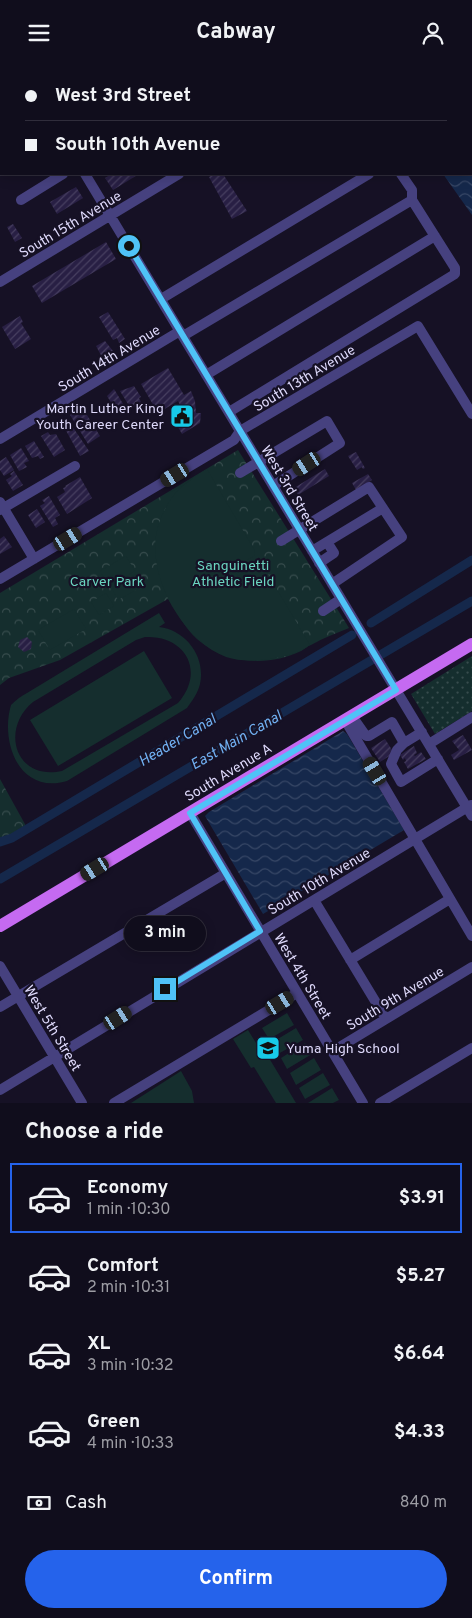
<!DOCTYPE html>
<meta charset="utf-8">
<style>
:root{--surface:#100d1c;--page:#191625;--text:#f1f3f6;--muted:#9c9ca3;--line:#302d3b;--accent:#2563eb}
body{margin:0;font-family:Overpass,sans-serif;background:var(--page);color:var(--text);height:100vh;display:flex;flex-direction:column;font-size:19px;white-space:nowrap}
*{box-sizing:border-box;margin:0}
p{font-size:16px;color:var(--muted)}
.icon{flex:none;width:28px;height:28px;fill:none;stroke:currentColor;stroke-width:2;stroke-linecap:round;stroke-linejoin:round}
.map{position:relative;height:1038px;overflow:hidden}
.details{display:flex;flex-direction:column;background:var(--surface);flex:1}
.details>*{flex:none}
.top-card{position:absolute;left:0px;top:0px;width:472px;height:110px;box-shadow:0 2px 12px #0003,0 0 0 1px var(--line);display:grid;align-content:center;height:110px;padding:0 25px;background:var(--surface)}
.end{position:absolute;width:22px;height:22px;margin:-11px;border:6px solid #4fc3f7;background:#111;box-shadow:0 0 0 2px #111}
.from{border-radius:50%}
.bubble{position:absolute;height:35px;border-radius:18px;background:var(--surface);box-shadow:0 2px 12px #0003,0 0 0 1px var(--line);font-size:16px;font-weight:700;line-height:35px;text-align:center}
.car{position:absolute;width:15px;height:30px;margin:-15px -8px;border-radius:6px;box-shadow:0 0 4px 1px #0007;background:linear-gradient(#222 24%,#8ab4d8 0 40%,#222 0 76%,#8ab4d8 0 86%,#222 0)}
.top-card b{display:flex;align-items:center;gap:18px;height:48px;font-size:19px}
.top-card b+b{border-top:1px solid var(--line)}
.top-card i{width:12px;height:12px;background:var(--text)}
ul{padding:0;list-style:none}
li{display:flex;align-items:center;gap:15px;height:70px;margin:0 10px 8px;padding:0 15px;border:2px solid transparent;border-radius:0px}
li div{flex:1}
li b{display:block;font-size:19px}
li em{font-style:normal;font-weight:700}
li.selected{border-color:var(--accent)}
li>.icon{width:45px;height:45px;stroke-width:1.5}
h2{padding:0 25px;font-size:22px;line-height:60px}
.pay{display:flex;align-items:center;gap:12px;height:55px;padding:0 25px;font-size:19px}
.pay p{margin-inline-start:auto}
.cta{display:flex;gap:10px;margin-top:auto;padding:10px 25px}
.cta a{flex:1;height:58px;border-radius:30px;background:var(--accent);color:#fff;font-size:20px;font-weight:700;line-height:58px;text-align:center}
header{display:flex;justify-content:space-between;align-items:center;height:65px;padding:0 25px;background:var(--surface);font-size:22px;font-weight:700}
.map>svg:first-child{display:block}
.grass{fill:url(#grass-dots)}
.park{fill:url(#park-crowns)}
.pitch{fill:#152e2e;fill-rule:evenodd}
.water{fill:url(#water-waves)}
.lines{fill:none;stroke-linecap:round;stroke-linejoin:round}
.canal{stroke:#15284b;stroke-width:9}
.building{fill:url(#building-hatch)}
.minor{stroke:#46417f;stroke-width:10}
.major{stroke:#c56af1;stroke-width:12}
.route{stroke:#4fc3f7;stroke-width:6}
.labels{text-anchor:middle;stroke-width:4.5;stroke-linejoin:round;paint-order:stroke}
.street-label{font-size:14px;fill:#ded9fb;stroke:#161125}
.poi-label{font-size:14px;fill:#ded9fb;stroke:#161125;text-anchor:end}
.park-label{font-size:14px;fill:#6bd5c0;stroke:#161125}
.water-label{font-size:15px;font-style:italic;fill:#71b0f2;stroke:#161125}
</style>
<header><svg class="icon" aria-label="menu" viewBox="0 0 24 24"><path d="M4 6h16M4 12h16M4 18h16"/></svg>Cabway<svg class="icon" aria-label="person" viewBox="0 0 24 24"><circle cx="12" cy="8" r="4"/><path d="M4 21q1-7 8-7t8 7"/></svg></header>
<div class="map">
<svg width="472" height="1038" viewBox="0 0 472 1038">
<defs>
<pattern id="grass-dots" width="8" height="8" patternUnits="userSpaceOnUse" patternTransform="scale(1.25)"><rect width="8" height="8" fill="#152e2e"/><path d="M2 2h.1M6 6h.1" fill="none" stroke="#374c4d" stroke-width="1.8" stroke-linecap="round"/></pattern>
<pattern id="park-crowns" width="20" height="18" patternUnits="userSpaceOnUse" patternTransform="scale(1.25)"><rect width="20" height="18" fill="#152e2e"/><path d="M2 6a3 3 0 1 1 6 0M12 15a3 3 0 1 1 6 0" fill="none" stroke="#374c4d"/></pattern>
<pattern id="water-waves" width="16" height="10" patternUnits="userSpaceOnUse" patternTransform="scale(1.25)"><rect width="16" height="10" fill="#15284b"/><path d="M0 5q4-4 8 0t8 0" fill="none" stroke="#374766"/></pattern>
<pattern id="building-hatch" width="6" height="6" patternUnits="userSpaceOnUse" patternTransform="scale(1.25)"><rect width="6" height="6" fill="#281f44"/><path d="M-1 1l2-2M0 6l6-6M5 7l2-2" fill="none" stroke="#473f60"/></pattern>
</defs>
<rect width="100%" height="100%" fill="#161125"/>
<!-- grass -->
<path class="grass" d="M472,591V646L435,669L411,629Z"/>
<!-- park -->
<path class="park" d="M238,385L349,563C337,568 323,573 311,580C307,581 305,584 301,586C268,602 225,599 197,574C185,563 177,547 168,534L60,595L9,613L0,620V528Z
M0,714L26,761L10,771L0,774Z"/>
<!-- pitch -->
<path class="pitch" d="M207,404L255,486L254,491L233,503L238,511L257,500L263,501L310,580C299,588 288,591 275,593C259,596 241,597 226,592C179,574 140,500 161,453C172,427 184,418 207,404Z
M126,491L135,506L109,521L100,506Z
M136,509L143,521L118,535L112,524Z
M106,528L114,541L99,550L91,537Z
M74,544L86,564L50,585L38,565Z
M159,548L165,558L159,562C186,565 206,592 200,619C198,628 192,636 187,643L67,716C19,730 0,677 11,640C16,635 21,631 27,628ZM145,572C185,570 206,606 178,638L62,706C15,716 0,664 33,637L136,575Z
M144,586L172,633L58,701L30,655Z
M287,948L294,960L269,974L262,963Z
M296,963L303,975L278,989L271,978Z
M248,965L266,994L269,993L296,1038H276L254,1002L251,1003L233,974Z
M305,978L312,989L287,1004L281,993Z
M314,993L321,1005L296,1020L290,1008Z
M181,1006L192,1026L194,1038H131Z
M323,1008L330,1020L305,1034L299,1023Z
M332,1023L339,1035L333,1038H308Z"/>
<!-- water -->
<path class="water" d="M443,109H471L472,110V150Z
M343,666L347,669L404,765L263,849L205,751L209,747Z"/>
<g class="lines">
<!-- canal -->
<path class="canal" d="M371,558L472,495
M0,777L12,773L352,570
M0,814L472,536"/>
</g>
<!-- building -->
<path class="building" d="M112,109H139L113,125L105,113Z
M214,109H223L247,146L232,154L209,112Z
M76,122L83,133L57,149L50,137Z
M13,159L22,173L15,177L7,162Z
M106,177L116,194L42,238L32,221Z
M108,247L125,274L119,278L117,273L113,275L99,252Z
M20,251L23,257L21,258L31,274L15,284L2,262Z
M105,276L113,286L109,288L110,290L103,294L96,281Z
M168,303L184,330L191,326L195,336L196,348H201L200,358L182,369L175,357L179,355L176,349L179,347L176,342L180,340L178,336L158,348L141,319Z
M134,321L141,332L139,333L141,337L131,344L120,326Z
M114,324L125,342L119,345L115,339L113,341L107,331Z
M82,342L100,371L88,379L70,350Z
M70,358L89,386L80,391L64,362Z
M48,367L50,370L56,369L65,385L54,392L41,371Z
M34,376L44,392L40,394L38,391L32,393L25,381Z
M21,383L29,396L24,398L27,402L19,406L10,390Z
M356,387L365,403L363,404L362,402L357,405L348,391Z
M6,392L14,405L4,411L0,405V396Z
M325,404L329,411L298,430L294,423Z
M14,406L23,420L13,426L6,415L12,411L10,409Z
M368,409L372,415L356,425L352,418Z
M80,412L92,433L67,449L57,432L65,427L63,423L66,422L65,421Z
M49,431L60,450L55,453L58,459L53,462L40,441L45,438L42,435Z
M37,444L45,457L36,463L28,450Z
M4,471L12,482L0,489V474Z
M27,572L32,577L31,584L24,587L18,582L20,575Z
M463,670L472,685L454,695L451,690L459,685L452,676Z
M385,674L394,688L380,697L371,683Z
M414,681L417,688L414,690L415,691L421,687L426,694L408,704L404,697L406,696L405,693L403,695L400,690Z"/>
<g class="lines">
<!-- minor -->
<path class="minor" d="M20,0V1
M91,1L93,0
M85,109L472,751
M21,135L63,109
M0,217L179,109
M161,234L369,109
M183,271L412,135
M206,310L435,171
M229,347L455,209V203L412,135V125L401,109
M0,374L180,266
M240,408L327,356L340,378L273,421
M0,437L34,494
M0,445L75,401
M281,476L369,422L402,472L332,519
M312,486L383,443
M319,498L334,488L327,477
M0,514L234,375L240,366L418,261L472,349
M323,546L341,534
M352,651L366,671H369L392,657L404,678L422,667
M345,655L472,871
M404,678L397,685L391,699L401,717L438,694
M429,679L472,652
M190,748L363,1038
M314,835L386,954
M350,895L450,834
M0,901L82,1038
M0,942L226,808
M333,986L472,902
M0,1025L471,740
M114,1038L297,928
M380,1038L472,983"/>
<!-- major -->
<path class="major" d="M0,861L472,579"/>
</g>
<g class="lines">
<!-- route -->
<path class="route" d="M129,181L396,625L190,748L260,866L165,924"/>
</g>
<!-- icons -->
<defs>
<g id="civic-square" transform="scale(1.25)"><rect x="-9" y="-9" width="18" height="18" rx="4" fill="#17cae9" stroke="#161125"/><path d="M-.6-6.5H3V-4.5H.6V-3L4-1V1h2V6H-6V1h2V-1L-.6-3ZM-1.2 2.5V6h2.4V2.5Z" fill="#111"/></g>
<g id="school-square" transform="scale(1.25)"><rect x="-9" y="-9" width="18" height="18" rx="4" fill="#17cae9" stroke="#161125"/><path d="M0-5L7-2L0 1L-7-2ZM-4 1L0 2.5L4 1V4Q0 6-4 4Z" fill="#111"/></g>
</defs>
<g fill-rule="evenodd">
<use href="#civic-square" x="182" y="351"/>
<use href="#school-square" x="268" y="983"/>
</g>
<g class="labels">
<!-- street labels -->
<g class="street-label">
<text transform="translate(70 159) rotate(-31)" y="5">South 15th Avenue</text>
<text transform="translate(109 293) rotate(-31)" y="5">South 14th Avenue</text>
<text transform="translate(304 313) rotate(-31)" y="5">South 13th Avenue</text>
<text transform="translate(290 423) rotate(59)" y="5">West 3rd Street</text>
<text transform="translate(228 707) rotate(-31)" y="5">South Avenue A</text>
<text transform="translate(319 816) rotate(-31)" y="5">South 10th Avenue</text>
<text transform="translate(303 911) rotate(59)" y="5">West 4th Street</text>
<text transform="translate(395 933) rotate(-31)" y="5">South 9th Avenue</text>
<text transform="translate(53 963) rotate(59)" y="5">West 5th Street</text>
</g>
<!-- poi labels -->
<g class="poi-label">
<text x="164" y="348">Martin Luther King<tspan x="164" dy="16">Youth Career Center</tspan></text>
<text x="286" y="988" text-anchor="start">Yuma High School</text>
</g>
<!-- park labels -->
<g class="park-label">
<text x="233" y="505">Sanguinetti<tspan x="233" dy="16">Athletic Field</tspan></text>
<text x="107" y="521">Carver Park</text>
</g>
<!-- water labels -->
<g class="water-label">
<text transform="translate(177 675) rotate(-31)" y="5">Header Canal</text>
<text transform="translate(236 675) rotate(-30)" y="5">East Main Canal</text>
</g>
</g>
</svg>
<i class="end from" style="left:129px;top:181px"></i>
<i class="end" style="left:165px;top:924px"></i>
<div class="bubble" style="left:124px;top:851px;width:82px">3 min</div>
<i class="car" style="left:307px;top:399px;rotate:237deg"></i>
<i class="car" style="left:175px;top:410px;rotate:239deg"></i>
<i class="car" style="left:68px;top:474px;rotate:59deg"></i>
<i class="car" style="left:375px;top:706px;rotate:329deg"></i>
<i class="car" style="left:95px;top:804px;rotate:239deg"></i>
<i class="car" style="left:280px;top:938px;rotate:59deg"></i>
<i class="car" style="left:118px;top:953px;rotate:58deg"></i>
<div class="top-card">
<b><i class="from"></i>West 3rd Street</b>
<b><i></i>South 10th Avenue</b>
</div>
</div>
<section class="details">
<h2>Choose a ride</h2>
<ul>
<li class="selected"><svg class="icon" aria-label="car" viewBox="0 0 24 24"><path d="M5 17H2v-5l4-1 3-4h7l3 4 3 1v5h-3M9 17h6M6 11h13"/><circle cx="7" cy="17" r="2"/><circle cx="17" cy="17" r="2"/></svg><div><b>Economy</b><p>1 min · 10:30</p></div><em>$3.91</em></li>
<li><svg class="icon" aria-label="car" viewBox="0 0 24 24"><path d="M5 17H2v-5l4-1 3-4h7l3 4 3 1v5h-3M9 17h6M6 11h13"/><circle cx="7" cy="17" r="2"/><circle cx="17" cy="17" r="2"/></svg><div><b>Comfort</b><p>2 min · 10:31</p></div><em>$5.27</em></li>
<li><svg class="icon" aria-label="car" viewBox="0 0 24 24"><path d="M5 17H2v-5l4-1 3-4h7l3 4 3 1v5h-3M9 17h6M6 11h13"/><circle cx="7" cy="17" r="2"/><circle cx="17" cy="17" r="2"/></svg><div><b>XL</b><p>3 min · 10:32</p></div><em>$6.64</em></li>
<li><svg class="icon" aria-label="car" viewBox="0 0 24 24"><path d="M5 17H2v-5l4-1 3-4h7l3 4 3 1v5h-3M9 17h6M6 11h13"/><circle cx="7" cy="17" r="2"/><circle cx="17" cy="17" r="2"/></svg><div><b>Green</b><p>4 min · 10:33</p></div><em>$4.33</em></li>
</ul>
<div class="pay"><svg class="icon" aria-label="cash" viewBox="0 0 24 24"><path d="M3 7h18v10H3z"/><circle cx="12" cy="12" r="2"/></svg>Cash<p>840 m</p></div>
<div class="cta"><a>Confirm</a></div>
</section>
